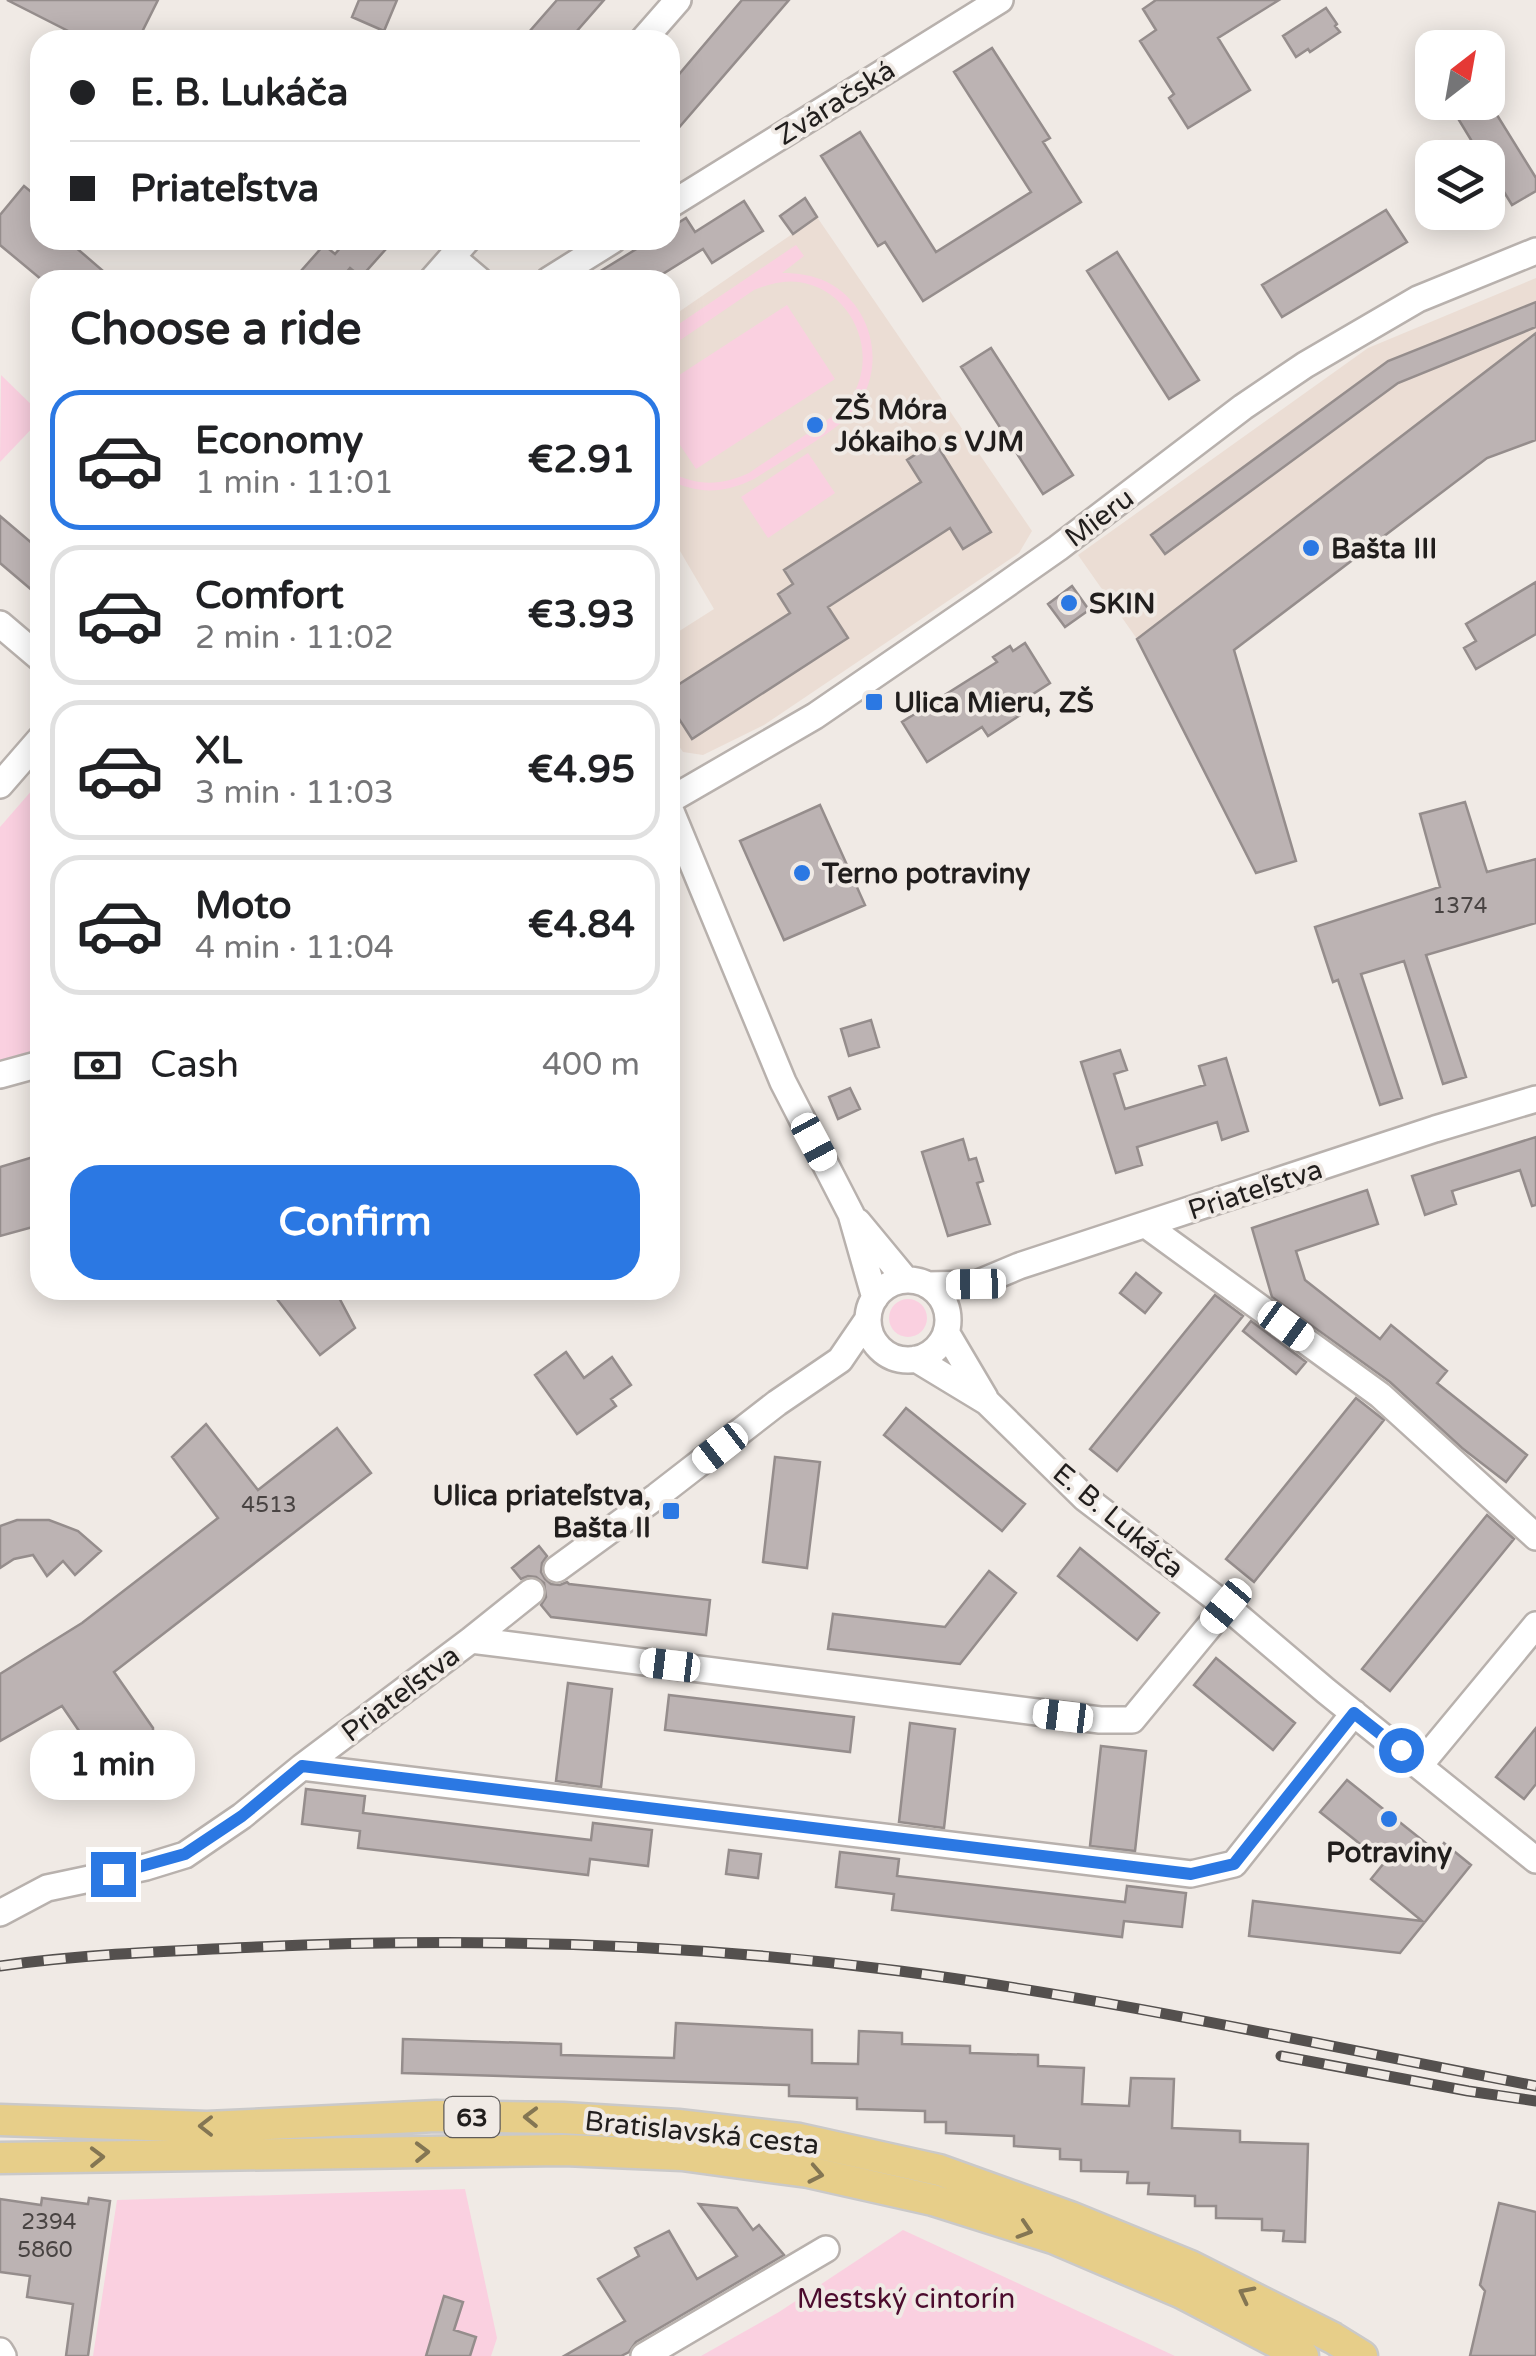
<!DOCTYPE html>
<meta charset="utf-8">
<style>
:root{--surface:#fff;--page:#f6f6f6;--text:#202124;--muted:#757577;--line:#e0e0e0;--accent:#2b78e3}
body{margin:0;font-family:"Varela Round",sans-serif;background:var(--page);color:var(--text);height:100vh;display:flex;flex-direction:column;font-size:38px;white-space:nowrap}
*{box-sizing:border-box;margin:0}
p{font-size:32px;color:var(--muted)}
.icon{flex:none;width:55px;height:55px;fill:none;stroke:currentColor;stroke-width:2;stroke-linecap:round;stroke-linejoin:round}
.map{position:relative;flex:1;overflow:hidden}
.sheet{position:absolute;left:30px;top:270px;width:650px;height:1030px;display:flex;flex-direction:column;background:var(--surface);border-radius:30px;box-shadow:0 5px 25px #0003}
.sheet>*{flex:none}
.guide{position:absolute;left:30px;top:30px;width:650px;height:220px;border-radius:30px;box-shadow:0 5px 25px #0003;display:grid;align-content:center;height:220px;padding:0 40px;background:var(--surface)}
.needle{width:65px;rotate:31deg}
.tools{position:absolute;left:1415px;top:30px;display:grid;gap:20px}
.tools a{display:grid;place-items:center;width:90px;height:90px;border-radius:20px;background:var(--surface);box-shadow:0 5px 25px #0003;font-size:50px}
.end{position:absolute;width:45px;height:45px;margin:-22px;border:12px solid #2b78e3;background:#fff;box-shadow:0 0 0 5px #fff}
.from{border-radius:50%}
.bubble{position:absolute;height:70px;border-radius:30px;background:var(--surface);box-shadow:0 5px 25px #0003;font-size:32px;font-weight:700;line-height:70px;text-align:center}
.car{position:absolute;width:30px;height:60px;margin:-30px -15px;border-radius:12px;box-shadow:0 0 8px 2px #0007;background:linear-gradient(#fff 24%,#345 0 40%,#fff 0 76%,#345 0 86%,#fff 0)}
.guide b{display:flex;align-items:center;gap:35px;height:95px;font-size:38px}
.guide b+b{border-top:2px solid var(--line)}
.guide i{width:25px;height:25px;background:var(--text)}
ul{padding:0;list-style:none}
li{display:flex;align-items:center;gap:30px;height:140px;margin:0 20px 15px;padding:0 20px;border:5px solid var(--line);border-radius:30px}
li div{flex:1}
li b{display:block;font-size:38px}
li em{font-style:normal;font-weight:700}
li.active{border-color:var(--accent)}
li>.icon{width:90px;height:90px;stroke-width:1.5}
h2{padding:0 40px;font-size:45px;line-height:120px}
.pay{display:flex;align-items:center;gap:25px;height:110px;padding:0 40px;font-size:38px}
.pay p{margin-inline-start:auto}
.button{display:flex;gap:20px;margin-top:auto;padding:20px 40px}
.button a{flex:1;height:115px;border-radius:30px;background:var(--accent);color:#fff;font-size:40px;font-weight:700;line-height:115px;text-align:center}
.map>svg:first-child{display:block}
.built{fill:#ebddd4}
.green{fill:#fad0e0}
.building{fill:#bcb3b3;stroke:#958d8c;stroke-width:2.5}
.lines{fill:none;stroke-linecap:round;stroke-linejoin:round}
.minor-casing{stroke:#b8b1ad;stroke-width:30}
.major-casing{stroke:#cac9c9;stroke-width:35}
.minor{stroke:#fff;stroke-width:25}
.major{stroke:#e7ce89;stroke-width:30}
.rail-casing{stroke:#54504e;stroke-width:11}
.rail{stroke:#f0eae5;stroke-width:8;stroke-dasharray:22;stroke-linecap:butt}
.oneway{stroke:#847653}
.route{stroke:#2b78e3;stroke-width:12}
.poi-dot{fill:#2b78e3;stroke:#f0eae5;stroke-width:4}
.labels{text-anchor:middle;stroke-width:8;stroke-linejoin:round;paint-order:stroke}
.number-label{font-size:22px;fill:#484342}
.shield{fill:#f0eae5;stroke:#5f5b59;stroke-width:2.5}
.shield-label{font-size:25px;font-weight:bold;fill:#211e1d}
.street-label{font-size:28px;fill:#211e1d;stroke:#f0eae5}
.poi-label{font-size:28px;font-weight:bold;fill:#211e1d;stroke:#f0eae5;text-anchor:start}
.park-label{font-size:28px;fill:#4c0c2e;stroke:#f0eae5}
</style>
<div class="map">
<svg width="1536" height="2356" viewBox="0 0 1536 2356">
<rect width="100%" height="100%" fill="#f0eae5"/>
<!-- built -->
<path class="built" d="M817,217L1032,531L1019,553L764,725L703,755L683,752L670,733V637L714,609L670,534V318Z
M1536,278V366L1453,396L1137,639L1078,555L1368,348Z"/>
<!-- green -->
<path class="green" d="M796,245L804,256L782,273C798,273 812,275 827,282C873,305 887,367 856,408C839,431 780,462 754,479C725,493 699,495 670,480V472C697,486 721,486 749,473C770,459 791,444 813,430C825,421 839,413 849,401C881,357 854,290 799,282C783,280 769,284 754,290L670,347V330Z
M787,305L835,379L696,469L670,430V381Z
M1,375L40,413V420L0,462Z
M808,453L835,493L768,538L741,497Z
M40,781V1052L0,1063V827Z
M889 1318a19 19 0 1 1 38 0a19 19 0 1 1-38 0Z
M465,2189L497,2338L491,2356H93L117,2200Z
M903,2230L1175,2356H701L779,2312Z"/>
<!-- building -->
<path class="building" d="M7,0H158L138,40H86Z
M359,0H397L384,31L352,17Z
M557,0H604L569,40H522Z
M742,0H789L670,138V85Z
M1156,0H1279L1218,38L1250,90L1188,128L1169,98L1174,94L1140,41L1156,30L1143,9Z
M1326,8L1337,24L1335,26L1340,32L1310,52L1308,49L1296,57L1283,36Z
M992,48L1050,138L1043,142L1081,202L923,301L885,242L878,246L821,156L860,132L936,252L1031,192L954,72Z
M1448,102H1489L1536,178V191L1512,205L1488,166V158H1482Z
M24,186L40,199V240H67L102,270L93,280H42L0,245V215Z
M805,198L817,217L793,234L780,216Z
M744,201L763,231L712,263L703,249L653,280H586L651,240H670V228L686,218L695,232Z
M1386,210L1407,242L1282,317L1262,285Z
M347,240H394L361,277L350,268L340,280H293L324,245L335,254Z
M1117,252L1199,380L1169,399L1087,271Z
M1536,302V327L1398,383L1165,554L1151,535L1388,361Z
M1536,333V440L1487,458L1234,650L1296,861L1256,873L1137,639Z
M991,348L1073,475L1043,494L961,367Z
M935,442L991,532L963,549L950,528L828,607L848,638L692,739L670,705V690L790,613L778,594L793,584L784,570L921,482L907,460Z
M0,516L40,550V597L0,563Z
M1536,582V634L1476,669L1464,648L1476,641L1466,624Z
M1072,586L1089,610L1065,627L1048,604Z
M1025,643L1050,683L1016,705L1022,714L988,736L982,727L927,762L902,722L997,662L993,657L1010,646L1013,651Z
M1465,802L1487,872L1536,859V923L1426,955L1466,1077L1443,1084L1404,961L1361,974L1402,1098L1380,1105L1338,980L1333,982L1315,927L1440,887L1420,814Z
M820,805L865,905L784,940L740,841Z
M871,1020L879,1047L849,1056L841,1029Z
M1120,1050L1127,1070L1114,1074L1125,1109L1205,1085L1199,1066L1226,1058L1248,1131L1222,1140L1217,1122L1137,1147L1142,1165L1116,1173L1081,1062Z
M850,1088L860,1109L838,1119L829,1097Z
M1536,1137V1205L1532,1206L1520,1170L1452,1191L1456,1204L1425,1215L1412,1176Z
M963,1139L969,1160L976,1158L983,1181L977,1183L990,1224L948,1236L922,1152Z
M40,1155V1225L0,1236V1167Z
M1367,1190L1378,1224L1296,1251L1305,1280L1380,1339L1391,1325L1447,1371L1437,1383L1527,1455L1506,1482L1462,1448L1390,1382L1272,1297L1252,1228Z
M1136,1273L1161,1293L1145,1313L1120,1293Z
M270,1290H335L355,1328L320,1355Z
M1215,1295L1243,1316L1117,1471L1090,1449Z
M1251,1321L1306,1362L1296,1374L1243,1331Z
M566,1352L584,1378L612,1357L631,1385L611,1399L616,1406L577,1434L535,1375Z
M1356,1398L1384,1420L1254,1582L1226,1559Z
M906,1408L1025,1504L1002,1531L884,1435Z
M206,1424L258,1490L337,1428L371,1473L114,1672L153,1728V1753L140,1769L122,1774L101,1763L62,1706L0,1741V1674L82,1623L218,1518L172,1457Z
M775,1457L820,1462L807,1568L763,1562Z
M1487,1515L1514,1539L1390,1691L1362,1669Z
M17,1520H49L78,1531L101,1551L75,1575L63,1561L47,1576L33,1555L14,1559L0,1568V1526Z
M539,1546L547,1556L542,1563L541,1572L545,1579L551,1584L560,1585L567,1582L569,1584L710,1600L706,1635L551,1617L541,1605L546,1597L544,1583L536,1577L528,1576L521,1579L512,1568Z
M1080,1548L1159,1613L1137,1640L1058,1576Z
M989,1571L1016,1593L960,1664L828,1649L833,1614L945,1627Z
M1216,1658L1295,1723L1273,1750L1194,1685Z
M568,1683L612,1689L601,1787L556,1781Z
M669,1695L854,1717L850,1752L665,1730Z
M910,1723L955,1729L944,1828L899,1822Z
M1536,1728V1784L1524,1799L1496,1777Z
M1101,1746L1146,1751L1135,1851L1090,1846Z
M1347,1780L1437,1852L1444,1843L1471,1865L1400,1953L1249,1936L1253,1901L1422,1921L1371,1879L1384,1863L1320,1812Z
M306,1789L365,1796L363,1813L591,1840L593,1823L652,1830L648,1866L590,1859L588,1875L358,1848L360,1831L302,1824Z
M729,1850L761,1854L758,1878L726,1874Z
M840,1852L899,1859L897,1876L1125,1902L1127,1886L1186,1893L1182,1927L1124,1921L1122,1937L892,1910L894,1894L836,1887Z
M676,2023L812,2030V2063L858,2064L859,2031L902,2033V2044L970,2046V2053L1038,2055V2066L1084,2068L1082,2104L1129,2106L1131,2078L1174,2079L1172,2128L1240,2131V2142L1308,2144L1305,2242L1283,2241L1284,2231L1262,2230V2219L1216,2218V2206H1195V2196L1148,2194L1149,2183H1127L1128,2172L1081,2171V2160L1060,2159V2149L1014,2146V2136L946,2133V2122H925V2111L857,2109V2098L789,2096V2085L402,2073L403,2039L561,2044V2055L674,2058Z
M42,2198L88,2204L89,2198L110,2201L88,2356H66L73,2304L27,2297L30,2276L0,2272V2199L41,2205Z
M1499,2203L1536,2212V2356H1470L1485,2291L1480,2285Z
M699,2204L737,2208L753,2230L759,2225L784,2255L636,2342L629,2352L621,2356H564L625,2321L598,2279L639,2256L635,2248L669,2231L697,2279L737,2256Z
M444,2296L463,2302L454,2330L476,2337L470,2356H426Z"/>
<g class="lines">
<!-- minor casing -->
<g class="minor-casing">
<path id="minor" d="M643,40L678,0
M670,205L1000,0
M452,257L479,280
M432,280L467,240
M549,280L613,240
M0,624L40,658
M0,785L40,739
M670,800L815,716L984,600L1058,548L1243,407L1305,365L1418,299L1536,251
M670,809L783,1082L851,1214L875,1298
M0,1075L40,1064
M858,1222L906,1280
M1146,1225L1380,1395L1536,1537
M868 1320a40 40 0 1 1 80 0a40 40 0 1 1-80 0Z
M927,1285L976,1284L1019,1266L1435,1129L1536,1099
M946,1332L985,1398
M916,1359L987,1402L1085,1498L1226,1606L1326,1691L1536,1860
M557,1569L657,1496L777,1403L840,1360L868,1319
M471,1640L1100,1720H1132L1226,1606
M1420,1765L1536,1625
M302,1767L1191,1874L1234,1864L1354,1713
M0,1913L47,1888L146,1867L185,1855L242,1816L302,1767L471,1640L531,1592
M0,2351L3,2356
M644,2356L826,2249"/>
</g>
<!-- major casing -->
<g class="major-casing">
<path id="major" d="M0,2120L207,2127L436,2116L563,2118L678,2125L799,2139L939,2170L1070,2217L1190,2266L1333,2338L1362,2356
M0,2158L564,2150L682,2155L808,2172L933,2200L1053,2238L1182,2293L1303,2356"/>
</g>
<!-- minor -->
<use href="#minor" class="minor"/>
<!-- major -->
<use href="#major" class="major"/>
<!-- rail casing -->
<g class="rail-casing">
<path id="rail" d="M0,1966C85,1954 170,1951 256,1947C471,1937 686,1943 900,1971C1114,1999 1325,2046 1536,2086
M1281,2056L1468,2091L1536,2101"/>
</g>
<!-- rail -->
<use href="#rail" class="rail"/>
</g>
<!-- one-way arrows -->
<defs><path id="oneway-chevron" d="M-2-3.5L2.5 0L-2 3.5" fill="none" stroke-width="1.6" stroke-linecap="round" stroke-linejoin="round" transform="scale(2.5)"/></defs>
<g class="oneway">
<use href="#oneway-chevron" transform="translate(531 2117) rotate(-179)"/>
<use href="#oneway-chevron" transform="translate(206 2126) rotate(180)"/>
<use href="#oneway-chevron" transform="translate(422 2152) rotate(-1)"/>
<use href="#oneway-chevron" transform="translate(97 2157) rotate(-1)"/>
<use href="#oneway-chevron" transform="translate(816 2174) rotate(11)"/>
<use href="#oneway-chevron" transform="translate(1025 2230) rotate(18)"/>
<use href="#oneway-chevron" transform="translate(1246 2294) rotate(-153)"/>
</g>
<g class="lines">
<!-- route -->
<path class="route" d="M113,1874L185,1854L242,1816L302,1766L1191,1874L1234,1864L1354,1713L1401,1750"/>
</g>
<!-- markers -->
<g class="poi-dot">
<circle cx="815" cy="425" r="10"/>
<circle cx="1311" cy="548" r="10"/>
<circle cx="1069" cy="603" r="10"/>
<rect x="864" y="692" width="20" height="20" rx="5"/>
<circle cx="802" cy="873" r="10"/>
<rect x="661" y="1501" width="20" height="20" rx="5"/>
<circle cx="1389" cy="1819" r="10"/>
</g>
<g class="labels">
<!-- number labels -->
<g class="number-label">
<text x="1460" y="913">1374</text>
<text x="269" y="1512">4513</text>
<text x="49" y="2229">2394</text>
<text x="45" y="2257">5860</text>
</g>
<!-- shield labels -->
<rect class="shield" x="444.5" y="2097" width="55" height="40" rx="8"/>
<g class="shield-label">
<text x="472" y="2126">63</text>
</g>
<!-- street labels -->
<g class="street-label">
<text transform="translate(835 102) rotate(-32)" y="10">Zváračská</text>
<text transform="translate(1099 517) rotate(-37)" y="10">Mieru</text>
<text transform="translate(1255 1189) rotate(-18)" y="10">Priateľstva</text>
<text transform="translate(1119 1520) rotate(40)" y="10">E. B. Lukáča</text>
<text transform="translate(400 1693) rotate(-37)" y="10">Priateľstva</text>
<text transform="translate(702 2132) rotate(6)" y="10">Bratislavská cesta</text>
</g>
<!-- poi labels -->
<g class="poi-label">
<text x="835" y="419">ZŠ Móra<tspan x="835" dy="32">Jókaiho s VJM</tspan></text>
<text x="1331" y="558">Bašta III</text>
<text x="1089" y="613">SKIN</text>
<text x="894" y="712">Ulica Mieru, ZŠ</text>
<text x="822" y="883">Terno potraviny</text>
<text x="651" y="1505" text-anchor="end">Ulica priateľstva,<tspan x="651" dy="32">Bašta II</tspan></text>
<text x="1389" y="1862" text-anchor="middle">Potraviny</text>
</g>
<!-- park labels -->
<g class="park-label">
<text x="906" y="2308">Mestský cintorín</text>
</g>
</g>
</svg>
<div class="tools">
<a><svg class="needle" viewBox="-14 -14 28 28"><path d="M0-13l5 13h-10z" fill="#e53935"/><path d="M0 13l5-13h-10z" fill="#757577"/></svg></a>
<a><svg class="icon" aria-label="layers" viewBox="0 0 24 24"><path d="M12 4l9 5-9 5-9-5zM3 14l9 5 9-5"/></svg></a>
</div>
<i class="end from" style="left:1401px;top:1750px"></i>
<i class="end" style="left:113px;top:1874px"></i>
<div class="bubble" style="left:30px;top:1730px;width:165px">1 min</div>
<i class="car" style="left:814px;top:1142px;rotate:152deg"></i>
<i class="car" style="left:976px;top:1284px;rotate:269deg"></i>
<i class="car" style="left:1286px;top:1326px;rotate:126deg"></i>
<i class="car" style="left:720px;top:1448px;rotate:232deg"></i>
<i class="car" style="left:1226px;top:1606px;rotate:220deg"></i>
<i class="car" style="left:670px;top:1665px;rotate:277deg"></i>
<i class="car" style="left:1063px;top:1716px;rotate:277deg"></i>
<div class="guide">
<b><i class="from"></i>E. B. Lukáča</b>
<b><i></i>Priateľstva</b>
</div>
<section class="sheet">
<h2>Choose a ride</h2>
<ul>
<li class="active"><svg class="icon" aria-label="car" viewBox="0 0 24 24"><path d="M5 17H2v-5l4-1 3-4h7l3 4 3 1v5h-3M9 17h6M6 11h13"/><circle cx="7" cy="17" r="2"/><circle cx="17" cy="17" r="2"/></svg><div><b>Economy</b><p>1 min · 11:01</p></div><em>€2.91</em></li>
<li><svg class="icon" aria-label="car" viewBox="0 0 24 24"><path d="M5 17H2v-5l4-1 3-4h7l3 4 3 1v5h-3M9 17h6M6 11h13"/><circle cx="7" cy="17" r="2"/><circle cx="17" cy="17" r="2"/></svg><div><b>Comfort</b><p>2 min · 11:02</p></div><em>€3.93</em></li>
<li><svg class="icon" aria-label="car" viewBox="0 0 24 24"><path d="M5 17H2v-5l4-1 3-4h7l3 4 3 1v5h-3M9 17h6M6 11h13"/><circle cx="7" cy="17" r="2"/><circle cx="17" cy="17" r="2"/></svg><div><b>XL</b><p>3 min · 11:03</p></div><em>€4.95</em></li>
<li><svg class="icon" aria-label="car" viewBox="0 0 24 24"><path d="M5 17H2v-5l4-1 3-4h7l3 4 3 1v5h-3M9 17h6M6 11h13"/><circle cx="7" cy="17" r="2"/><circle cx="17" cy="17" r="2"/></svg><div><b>Moto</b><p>4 min · 11:04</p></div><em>€4.84</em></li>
</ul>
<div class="pay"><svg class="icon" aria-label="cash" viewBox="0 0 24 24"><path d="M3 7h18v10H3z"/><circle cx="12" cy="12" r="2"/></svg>Cash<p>400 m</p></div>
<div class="button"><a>Confirm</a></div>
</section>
</div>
